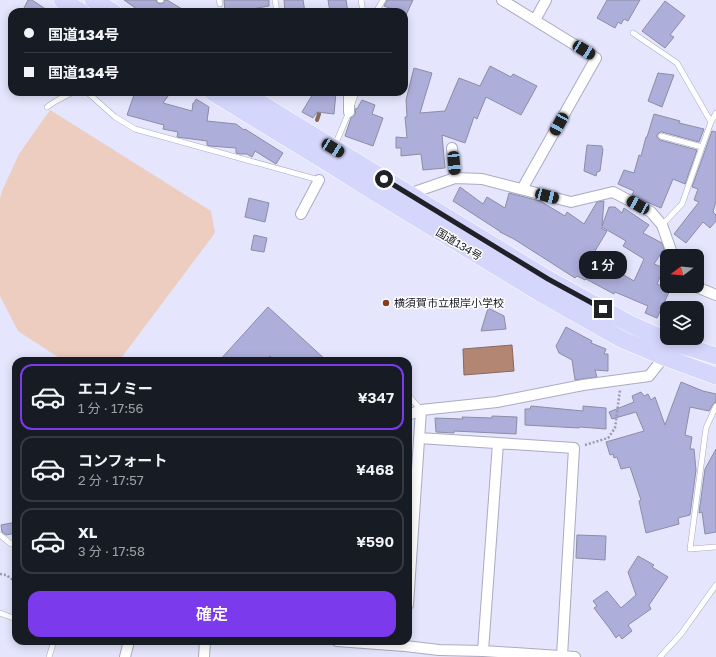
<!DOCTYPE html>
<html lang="ja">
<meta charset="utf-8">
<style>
:root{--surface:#171b24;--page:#20242c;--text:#f1f3f6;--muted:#9ea1a6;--line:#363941;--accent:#7c3aed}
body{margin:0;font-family:"Golos Text","Noto Sans JP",sans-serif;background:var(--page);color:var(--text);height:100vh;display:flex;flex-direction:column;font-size:15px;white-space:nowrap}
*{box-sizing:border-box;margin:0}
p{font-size:13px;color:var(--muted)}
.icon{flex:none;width:22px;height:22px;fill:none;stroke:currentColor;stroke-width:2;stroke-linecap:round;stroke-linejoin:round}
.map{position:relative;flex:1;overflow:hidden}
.drawer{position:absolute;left:12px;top:357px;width:400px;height:288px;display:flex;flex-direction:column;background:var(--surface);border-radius:12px;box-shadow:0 2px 10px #0003}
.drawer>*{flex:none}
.guide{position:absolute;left:8px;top:8px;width:400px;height:88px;border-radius:12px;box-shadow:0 2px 10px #0003;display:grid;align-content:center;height:88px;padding:0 16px;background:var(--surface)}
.needle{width:26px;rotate:254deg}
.controls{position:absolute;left:660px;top:249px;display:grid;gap:8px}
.controls a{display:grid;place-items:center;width:44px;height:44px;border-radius:8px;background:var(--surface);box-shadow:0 2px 10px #0003;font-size:20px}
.end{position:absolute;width:18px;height:18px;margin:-9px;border:5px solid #202029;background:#fff;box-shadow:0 0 0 2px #fff}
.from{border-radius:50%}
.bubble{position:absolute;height:28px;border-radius:12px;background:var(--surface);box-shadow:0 2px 10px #0003;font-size:13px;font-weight:600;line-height:28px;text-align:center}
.car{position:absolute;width:12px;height:24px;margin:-12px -6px;border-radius:5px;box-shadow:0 0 3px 1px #0007;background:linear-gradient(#222 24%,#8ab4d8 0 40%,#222 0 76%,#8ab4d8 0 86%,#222 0)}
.guide b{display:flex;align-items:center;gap:14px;height:38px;font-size:15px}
.guide b+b{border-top:1px solid var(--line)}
.guide i{width:10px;height:10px;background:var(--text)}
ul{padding:7px 0 0;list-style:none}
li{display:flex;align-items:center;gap:12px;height:66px;margin:0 8px 6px;padding:0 8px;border:2px solid var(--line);border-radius:12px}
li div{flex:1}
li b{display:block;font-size:15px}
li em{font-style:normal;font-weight:600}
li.active{border-color:var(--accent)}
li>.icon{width:36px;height:36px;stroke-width:1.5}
.action{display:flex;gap:8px;margin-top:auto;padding:8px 16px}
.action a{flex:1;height:46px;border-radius:12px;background:var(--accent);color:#fff;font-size:16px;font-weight:600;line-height:46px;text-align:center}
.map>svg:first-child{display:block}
.green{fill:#eccdc0}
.water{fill:#b38673;stroke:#87675d}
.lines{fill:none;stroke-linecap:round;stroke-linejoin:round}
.stream{stroke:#87675d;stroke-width:4}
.building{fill:#adaeda;stroke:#8c8da3;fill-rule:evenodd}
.service-casing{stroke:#aaabc1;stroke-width:6}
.minor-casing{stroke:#aaabc1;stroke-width:12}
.trunk-casing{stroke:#fff;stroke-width:18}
.path{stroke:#9a9aad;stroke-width:2.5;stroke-dasharray:2 2;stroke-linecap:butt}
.service{stroke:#fff;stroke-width:5}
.minor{stroke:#fff;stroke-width:10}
.trunk{stroke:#d4d6fc;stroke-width:17}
.route{stroke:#202029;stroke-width:5}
.poi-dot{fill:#853e1c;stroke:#fff;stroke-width:1.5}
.labels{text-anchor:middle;stroke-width:3;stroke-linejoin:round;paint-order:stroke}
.street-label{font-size:11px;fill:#202029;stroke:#fff}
.poi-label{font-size:11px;fill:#202029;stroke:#fff;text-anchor:start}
</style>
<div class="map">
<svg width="716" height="657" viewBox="0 0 716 657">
<rect width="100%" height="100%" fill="#e5e6fe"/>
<!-- green -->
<path class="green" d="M50,110L211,211L215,233L119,361H64L18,331L0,296V199L2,191L19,154Z"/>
<!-- water -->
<path class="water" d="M512,345L514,371L464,375L463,349Z"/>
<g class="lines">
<!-- stream -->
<path class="stream" d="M317,120L319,114L318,108"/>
</g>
<!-- building -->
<path class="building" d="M28,0H32L50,12H22Z
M124,0H156L157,2L160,4L163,3L165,0H167L187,12H141Z
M224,0H269V6L246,10V12H225Z
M284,0H303L305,12H285Z
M328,0H346L348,12H330Z
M387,0H413L406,15L404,14V12H400L384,6Z
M607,0H640L628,21L624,19L621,24L618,22L615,28L597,18Z
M665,1L685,16L670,35L674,37L665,48L642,31Z
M490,66L511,77L513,74L537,86L521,115L486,97L477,119L474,117L465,143L442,135L445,168L423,170L421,154L401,156V148H396V137L407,138L405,117H407L406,100L414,68L432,73L420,113L445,111L459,78L480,86Z
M658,73L674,75L662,107L648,101Z
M135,92H171L163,103L192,111L193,103H194L196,99L209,107L207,121L236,124L244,130L245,129L283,153L276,164L255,151L252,157L247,154H240L236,153V148L210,146L207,145V141L177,137L178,132L163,129L164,125L127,115Z
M314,92H336L334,114L317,112L313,118L302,112Z
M362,100L375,105L372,114L383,118L373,146L345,136L351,118L355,115L356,108L357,109Z
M654,114L680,121L679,123L704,129L699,142L662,132H660L657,135V137L660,140L697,150L685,184L673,179L661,208L647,202L632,195L634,191L618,184L624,170L634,173L639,155L641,156L646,137H647Z
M712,131L716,132V201L713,212L716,215V221L710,228L703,222L686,243L674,234L699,202L694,200L698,189L692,187Z
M587,145L602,146V148L603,149L600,171L597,172L596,176L584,171Z
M460,187L483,204L487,197L505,208L509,193L540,201L565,216L567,212L584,224L597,202L604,201L602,226L609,207H615L622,213L624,208L649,225L643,233L662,243L664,249L654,264L664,268L657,284L670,290L657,318L645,313L648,306L615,292L614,294L586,279L585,280L577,276L575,278L514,239L500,232H501L453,201ZM602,227L626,241L623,246L644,259L634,281L592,256L607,231L602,229Z
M249,198L269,203L265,222L245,217Z
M254,235L267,238L264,252L251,250Z
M268,307L327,361H275L270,356L266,361H219Z
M488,308L504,316L506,329L481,331Z
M566,327L592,341L591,343L606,349L604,354H608V371L595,370L597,377L575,380L572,360L559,353L556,346Z
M681,382L703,391L716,394V402L713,404L709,411L690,407L685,435L692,437L690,449H694L696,470L690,515L678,518L679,524L646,533L639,501L641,500L630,467L621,469L617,457L614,458L613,454L610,455L606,442L644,431L636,412L612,419L609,412L634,402L632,396L641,392L644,396L648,394L651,400L655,397L665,425Z
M531,406L583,411V406L606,408V429L580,427L579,428L525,425V409H530Z
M492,416L517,417L516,434L454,431V433L436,432L435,418L463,419L462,417L492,418Z
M716,449V532L705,534L702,512L699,513L705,469Z
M16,522V533L6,535L2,532L1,525Z
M577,535L606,536L605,560L576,558Z
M638,556L654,565L652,567L668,577L649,605L651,609L628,625L632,631L622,639L619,635L616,638L610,629L594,608L597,606L593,601L607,591L621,608L636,595L628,572Z"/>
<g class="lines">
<!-- service casing -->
<g class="service-casing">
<path id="service" d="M160,0H161
M219,0L220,4
M275,0L277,12
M361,0L363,12
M376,12L383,0
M633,33L677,63L711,122
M87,92L115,117L135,129L319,180
M352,104L356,92
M47,107L56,101L73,92
M661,136L702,147
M335,145L349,112
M662,225L682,204L702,147L711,122L716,113
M408,395L421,410
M716,406L706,428L690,549L716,547
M0,535L11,544L16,543
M0,613L16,619
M49,657L54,641
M660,657L681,634L716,585"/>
</g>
<!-- minor casing -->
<g class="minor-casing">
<path id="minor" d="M502,0L596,58L522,189
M535,20L546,0
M349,112V92
M452,148L455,178
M409,194L455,178L482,179L571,202L613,192L651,212L662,225L673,256
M301,214L319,180
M694,286L716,295
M408,415L421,410L497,402L583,385L649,376L664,357L665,354
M419,438L574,448L562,656
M408,605L421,410
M337,641L405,646L439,650L483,651L575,657
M483,651L498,443
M125,657L129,641
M204,657L205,641"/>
</g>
<!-- trunk casing -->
<g class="trunk-casing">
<path id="trunk" d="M62,0L81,12
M93,0L113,12
M212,92L328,163L371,190L540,293L602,328L621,339L664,357L716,376
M242,92L548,279L630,324L671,342L716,356"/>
</g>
<!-- path -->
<path class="path" d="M585,445L608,438L615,428L620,390
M0,574L6,575L16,582"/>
<!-- service -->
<use href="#service" class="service"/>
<!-- minor -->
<use href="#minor" class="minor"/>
<!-- trunk -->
<use href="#trunk" class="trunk"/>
</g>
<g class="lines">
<!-- route -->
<path class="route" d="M384,179L548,279L603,309"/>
</g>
<!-- markers -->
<circle class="poi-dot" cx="386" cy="303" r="4"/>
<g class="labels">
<!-- street labels -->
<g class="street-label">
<text transform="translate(459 244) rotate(31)" y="4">国道134号</text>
</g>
<!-- poi labels -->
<g class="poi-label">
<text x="394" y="307">横須賀市立根岸小学校</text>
</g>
</g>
</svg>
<div class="controls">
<a><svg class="needle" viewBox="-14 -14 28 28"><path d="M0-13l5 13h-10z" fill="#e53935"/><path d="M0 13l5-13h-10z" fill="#9ea1a6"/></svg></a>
<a><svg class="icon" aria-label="layers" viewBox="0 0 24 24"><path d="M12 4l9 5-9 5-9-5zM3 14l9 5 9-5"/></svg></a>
</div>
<i class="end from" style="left:384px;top:179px"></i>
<i class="end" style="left:603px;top:309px"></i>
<div class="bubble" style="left:579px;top:251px;width:48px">1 分</div>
<i class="car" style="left:584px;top:50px;rotate:122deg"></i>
<i class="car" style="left:559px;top:124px;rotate:209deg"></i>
<i class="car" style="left:333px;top:148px;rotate:121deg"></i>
<i class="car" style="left:454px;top:163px;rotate:175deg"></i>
<i class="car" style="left:547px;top:196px;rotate:105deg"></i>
<i class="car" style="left:638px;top:205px;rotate:299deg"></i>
<div class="guide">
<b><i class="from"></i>国道134号</b>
<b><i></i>国道134号</b>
</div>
<section class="drawer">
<ul>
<li class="active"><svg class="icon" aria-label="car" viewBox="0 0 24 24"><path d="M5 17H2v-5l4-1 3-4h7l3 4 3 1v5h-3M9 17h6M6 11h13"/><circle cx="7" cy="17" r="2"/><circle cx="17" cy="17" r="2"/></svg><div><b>エコノミー</b><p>1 分 · 17:56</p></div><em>¥347</em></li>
<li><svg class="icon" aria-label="car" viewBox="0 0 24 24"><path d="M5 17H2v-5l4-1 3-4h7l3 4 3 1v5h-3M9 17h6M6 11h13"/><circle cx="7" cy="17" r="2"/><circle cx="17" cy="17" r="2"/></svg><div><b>コンフォート</b><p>2 分 · 17:57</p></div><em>¥468</em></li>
<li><svg class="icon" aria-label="car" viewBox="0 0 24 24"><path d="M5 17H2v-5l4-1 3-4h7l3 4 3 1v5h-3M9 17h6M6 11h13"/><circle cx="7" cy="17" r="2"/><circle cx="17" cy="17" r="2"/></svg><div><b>XL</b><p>3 分 · 17:58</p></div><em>¥590</em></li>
</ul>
<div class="action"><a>確定</a></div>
</section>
</div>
